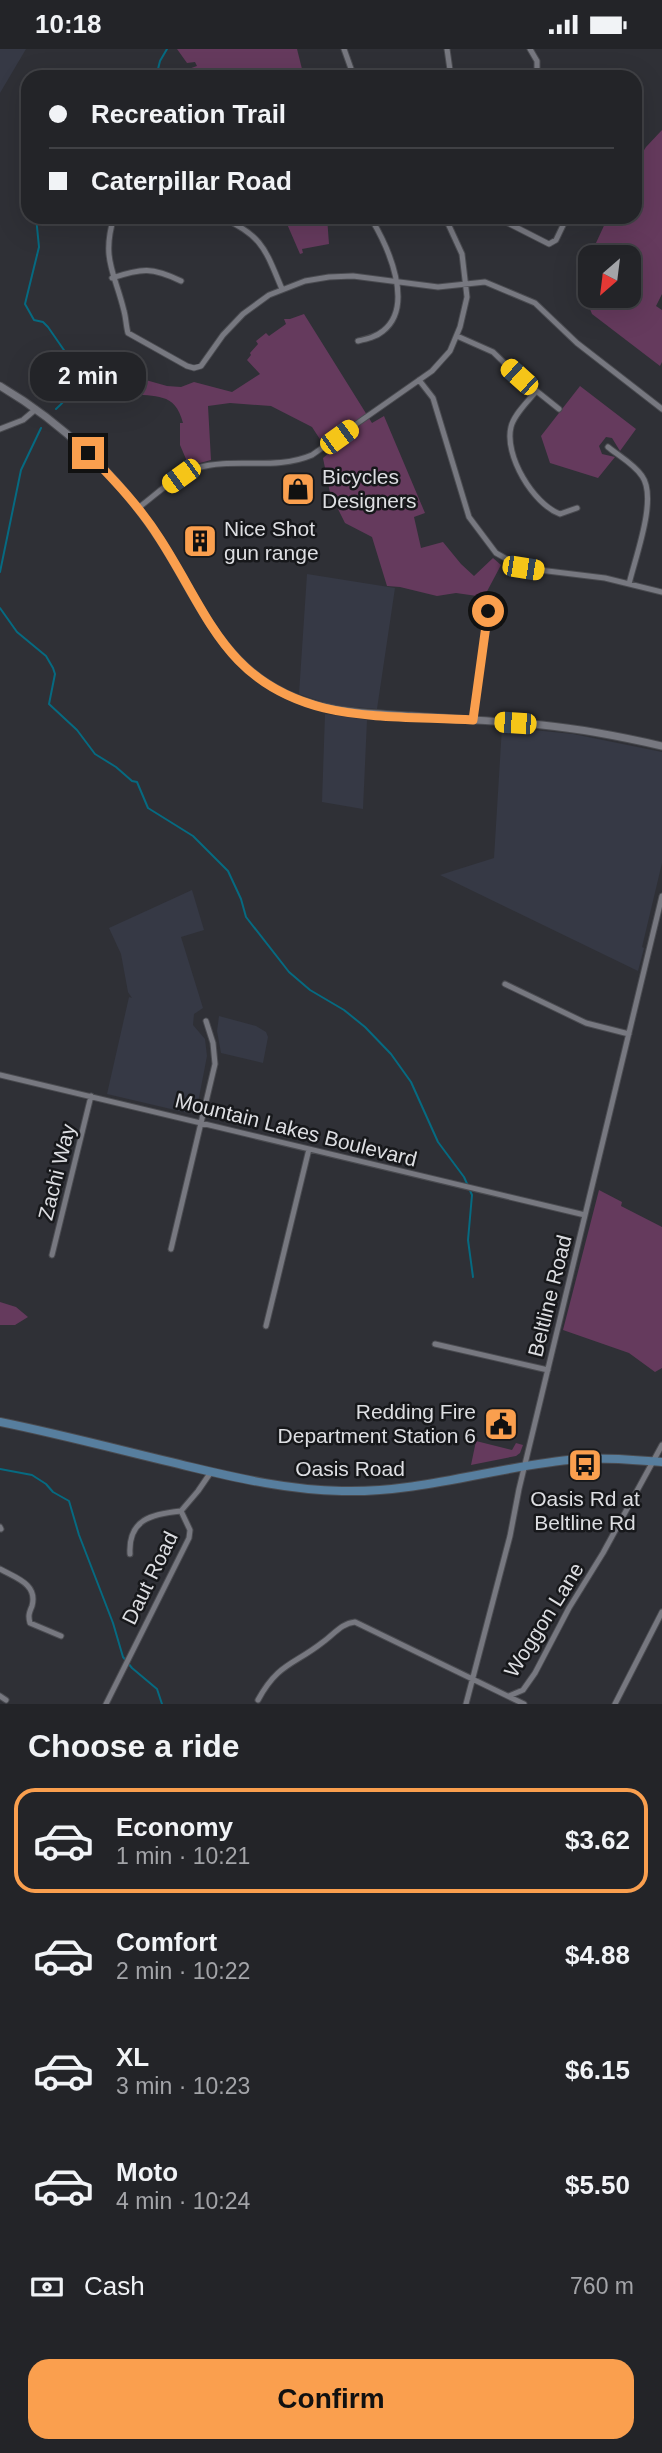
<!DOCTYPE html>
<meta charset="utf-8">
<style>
:root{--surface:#232428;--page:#2f3034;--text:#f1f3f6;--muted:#a3a4a8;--line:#404145;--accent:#fa9f4e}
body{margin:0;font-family:Helvetica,sans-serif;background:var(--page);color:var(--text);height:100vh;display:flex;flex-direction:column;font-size:26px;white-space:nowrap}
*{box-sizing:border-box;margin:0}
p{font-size:23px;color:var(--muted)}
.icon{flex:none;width:38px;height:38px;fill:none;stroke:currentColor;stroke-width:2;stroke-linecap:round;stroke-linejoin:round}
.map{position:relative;height:1655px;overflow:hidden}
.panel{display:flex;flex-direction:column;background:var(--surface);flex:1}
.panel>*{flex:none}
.guide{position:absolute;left:21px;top:21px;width:621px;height:154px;border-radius:21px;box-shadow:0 7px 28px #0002,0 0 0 2px var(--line);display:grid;align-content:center;height:154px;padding:0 28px;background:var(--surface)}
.needle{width:46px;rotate:208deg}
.buttons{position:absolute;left:578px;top:196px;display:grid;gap:14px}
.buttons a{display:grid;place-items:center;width:63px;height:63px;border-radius:14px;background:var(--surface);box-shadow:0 7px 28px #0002,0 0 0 2px var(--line);font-size:35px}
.end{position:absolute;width:32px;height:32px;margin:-16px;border:9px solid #fa9f4e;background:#111;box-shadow:0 0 0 4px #111}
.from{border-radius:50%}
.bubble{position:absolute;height:49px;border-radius:21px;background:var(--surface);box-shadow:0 7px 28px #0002,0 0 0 2px var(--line);font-size:23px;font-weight:700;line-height:49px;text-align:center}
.car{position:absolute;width:21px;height:42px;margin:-21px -10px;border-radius:9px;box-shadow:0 0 5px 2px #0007;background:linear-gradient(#f5c518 24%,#345 0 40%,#f5c518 0 76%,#345 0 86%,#f5c518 0)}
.guide b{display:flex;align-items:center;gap:24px;height:66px;font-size:26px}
.guide b+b{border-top:2px solid var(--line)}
.guide i{width:18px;height:18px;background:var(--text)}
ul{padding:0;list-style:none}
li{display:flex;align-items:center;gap:21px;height:105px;margin:0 14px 10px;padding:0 14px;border:4px solid transparent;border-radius:21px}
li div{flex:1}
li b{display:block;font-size:26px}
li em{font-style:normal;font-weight:700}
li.selected{border-color:var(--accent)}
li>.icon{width:63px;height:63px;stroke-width:1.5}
h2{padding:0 28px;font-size:32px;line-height:84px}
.pay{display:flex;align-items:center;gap:18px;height:77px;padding:0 28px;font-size:26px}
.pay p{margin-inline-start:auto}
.cta{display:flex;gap:14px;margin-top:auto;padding:14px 28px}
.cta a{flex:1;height:80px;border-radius:21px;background:var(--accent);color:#111;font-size:28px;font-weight:700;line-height:80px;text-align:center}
.status{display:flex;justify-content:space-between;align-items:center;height:49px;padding:0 35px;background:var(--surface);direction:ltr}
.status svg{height:19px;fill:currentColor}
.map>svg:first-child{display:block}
.built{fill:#363945}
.green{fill:#653a5d;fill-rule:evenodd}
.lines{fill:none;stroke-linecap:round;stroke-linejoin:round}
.stream{stroke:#066a81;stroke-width:2}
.minor-casing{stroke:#4a4b50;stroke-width:7}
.tertiary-casing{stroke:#4a4b50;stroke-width:9}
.secondary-casing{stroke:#4a4b50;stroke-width:10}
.minor{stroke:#777880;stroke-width:5}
.tertiary{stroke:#777880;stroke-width:7}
.secondary{stroke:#577e9e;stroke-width:8}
.route{stroke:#fa9f4e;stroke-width:9}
.labels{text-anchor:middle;stroke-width:5;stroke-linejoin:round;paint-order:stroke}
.poi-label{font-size:21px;fill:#dddee2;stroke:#17181b;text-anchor:start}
.street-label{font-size:21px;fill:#dddee2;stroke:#17181b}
</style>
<div class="status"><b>10:18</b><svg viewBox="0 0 49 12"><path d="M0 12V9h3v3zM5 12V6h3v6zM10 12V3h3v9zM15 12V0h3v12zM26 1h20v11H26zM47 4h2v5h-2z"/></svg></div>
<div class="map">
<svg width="662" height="1655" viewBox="0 0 662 1655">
<rect width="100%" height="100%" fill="#2f3036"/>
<!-- built -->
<path class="built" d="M0,0H26L0,44Z
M307,525L395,539L377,660L332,656L299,645Z
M325,665L367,671L363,760L322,753Z
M502,678L573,685L662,703V814L642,898L644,899L638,922L440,826L494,809Z
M192,841L204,881L181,888L203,959L194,965L193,976L205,990L207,1007L197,1059L188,1064L107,1045L129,948L132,949L128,943L121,905L109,879Z
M219,967L256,977L266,983L268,988L263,1014L221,1004L217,982Z"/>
<!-- green -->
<path class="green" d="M177,0H297L304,28H178L177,24L197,17L195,13L187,14Z
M662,81V245L656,257L662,261V313L660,317L592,265L581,238L577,235L608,168H635V116L646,98ZM590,208H628V247H590Z
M284,168H327L329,195L302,200L303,204L300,205Z
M304,265L372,374L384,367L425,464L414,468L421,499L443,493L461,515L474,527L493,509L501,516L484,548L456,544L437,547L400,538L387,537L372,488L345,474L330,444L323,409L329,404L312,378L271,357L230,354L208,357L211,411L189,417L180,396V374H183C175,342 155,349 130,344L126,333L128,326L167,337L181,338L194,333L232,343L260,325L247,311L251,306L250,304L258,295L256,292L266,284L269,287L286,275L284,270H290Z
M580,337L636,380L620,402L612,389L606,388L599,397L602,405L615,408L598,429L550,414L541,387Z
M599,1141L622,1153L621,1157L662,1178V1319L655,1323L629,1304L563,1281Z
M0,1253L16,1258L28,1268L15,1276H0Z
M476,1392L512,1401L516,1394L523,1396L520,1404L516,1407L471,1416Z"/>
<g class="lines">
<!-- stream -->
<path class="stream" d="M156,28L160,12L167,0
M36,168L39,198L25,255L34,271L43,273L48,278L77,320C79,336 67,350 56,360
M0,523L21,421L41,379
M0,559L17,583L46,607L53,619L55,625L49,655L77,681L95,705L116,718L132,732L137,733L148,759L193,787L228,822L241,850L246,868L289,923L310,941L344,961L365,978L391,1005L411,1033L438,1093L464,1128L472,1146L468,1191L473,1228
M0,1420L32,1426L46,1435L53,1443L69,1452L79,1486L113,1574L123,1608L132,1619L157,1640L162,1655"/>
<!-- minor casing -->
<g class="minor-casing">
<path id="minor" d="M344,0L354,28
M447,0L451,28
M530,0L537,12V28
M114,168C101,210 115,224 124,262C126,269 126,277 128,284L187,317L194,319L201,317L223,286L243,265L269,246L305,232L329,228L353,227L438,238L485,233L535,254L577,294L662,360
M221,168C263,187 265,200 282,240
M496,168L549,195L556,191L567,168
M112,229C142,219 152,218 181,232
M457,287L493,303L519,328L559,360
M358,292C367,290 376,288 383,282C415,257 388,198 372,171
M419,331L433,349L469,468L496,504L523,519L605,529L662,543
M536,342C528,353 514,365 511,378C504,406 533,455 560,465L577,459
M0,380L23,371L36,360
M608,398C619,407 634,415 642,427C658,449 635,509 629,535
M138,459C156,446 175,426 197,419C234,408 275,422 312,406L432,322L450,302L460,278L467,248L462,205L445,168
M473,671L488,562
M505,935L586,974L629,985
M0,1026L585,1166
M171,1200L215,1015L213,994L206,972
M52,1206L91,1047
M266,1277L309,1100
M435,1295L548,1321
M0,1478L1,1480
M130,1505C128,1470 152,1465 181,1462
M0,1520C16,1529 38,1535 32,1557C29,1564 28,1567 30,1574L61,1587
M0,1647L6,1651
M509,1647L523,1641L535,1624L569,1559L603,1504L662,1396
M258,1651C278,1614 294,1616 323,1593C334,1585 342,1574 355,1573L524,1655
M106,1655L189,1489L190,1481L181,1462L198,1442L211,1423
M466,1655L510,1487L519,1440L662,847
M615,1655L662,1563"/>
</g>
<!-- tertiary casing -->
<g class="tertiary-casing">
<path id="tertiary" d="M0,337C63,374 119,428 159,489C194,542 215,604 273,638C316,664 362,664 411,667C454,670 499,672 542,676C583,680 623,688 662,697"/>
</g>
<!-- secondary casing -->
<g class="secondary-casing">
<path id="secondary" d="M0,1373C64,1386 127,1403 191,1418C241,1430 290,1441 342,1442C422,1444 498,1417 577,1410C606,1408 634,1411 662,1413"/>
</g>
<!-- minor -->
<use href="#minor" class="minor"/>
<!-- tertiary -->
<use href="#tertiary" class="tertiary"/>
<!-- secondary -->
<use href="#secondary" class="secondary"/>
</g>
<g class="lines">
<!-- route -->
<path class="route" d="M88,404C114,431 140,458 160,490C209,566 225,634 324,659C369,670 426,668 473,671L488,562"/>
</g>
<!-- icons -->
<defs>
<g id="shop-square" transform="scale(1.75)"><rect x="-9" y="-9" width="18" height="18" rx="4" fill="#fa9f4e" stroke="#17181b"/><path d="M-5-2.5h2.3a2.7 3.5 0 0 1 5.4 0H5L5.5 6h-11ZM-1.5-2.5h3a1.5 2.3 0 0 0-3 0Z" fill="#111"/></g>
<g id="building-square" transform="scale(1.75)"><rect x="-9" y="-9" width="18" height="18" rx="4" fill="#fa9f4e" stroke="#17181b"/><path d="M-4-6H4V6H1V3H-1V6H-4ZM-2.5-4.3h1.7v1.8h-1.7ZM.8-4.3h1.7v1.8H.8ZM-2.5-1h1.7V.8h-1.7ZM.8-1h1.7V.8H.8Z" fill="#111"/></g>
<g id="civic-square" transform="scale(1.75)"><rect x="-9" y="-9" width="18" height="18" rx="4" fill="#fa9f4e" stroke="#17181b"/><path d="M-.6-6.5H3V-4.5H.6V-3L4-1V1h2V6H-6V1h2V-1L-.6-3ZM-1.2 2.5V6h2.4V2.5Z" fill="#111"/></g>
<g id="bus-square" transform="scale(1.75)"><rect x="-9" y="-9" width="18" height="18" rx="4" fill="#fa9f4e" stroke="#17181b"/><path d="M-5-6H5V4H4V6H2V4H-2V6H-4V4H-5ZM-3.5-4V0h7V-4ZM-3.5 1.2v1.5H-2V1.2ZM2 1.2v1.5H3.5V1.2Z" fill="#111"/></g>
</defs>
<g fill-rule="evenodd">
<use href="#shop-square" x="298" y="440"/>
<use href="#building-square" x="200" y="492"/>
<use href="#civic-square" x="501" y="1375"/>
<use href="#bus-square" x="585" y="1416"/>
</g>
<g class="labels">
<!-- poi labels -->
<g class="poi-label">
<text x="322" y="435">Bicycles<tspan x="322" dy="24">Designers</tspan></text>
<text x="224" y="487">Nice Shot<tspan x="224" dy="24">gun range</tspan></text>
<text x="476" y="1370" text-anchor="end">Redding Fire<tspan x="476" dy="24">Department Station 6</tspan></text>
<text x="585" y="1457" text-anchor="middle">Oasis Rd at<tspan x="585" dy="24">Beltline Rd</tspan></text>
</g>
<!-- street labels -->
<g class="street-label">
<text transform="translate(296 1081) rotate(14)" y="7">Mountain Lakes Boulevard</text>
<text transform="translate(57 1123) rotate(-76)" y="7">Zachi Way</text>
<text transform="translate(550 1247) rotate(-76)" y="7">Beltline Road</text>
<text x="350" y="1427">Oasis Road</text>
<text transform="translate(150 1529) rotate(-64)" y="7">Daut Road</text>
<text transform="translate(544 1571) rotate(-58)" y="7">Woggon Lane</text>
</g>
</g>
</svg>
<div class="buttons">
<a><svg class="needle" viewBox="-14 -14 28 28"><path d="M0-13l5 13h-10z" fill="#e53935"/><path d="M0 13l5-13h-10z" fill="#a3a4a8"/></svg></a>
</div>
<i class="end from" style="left:488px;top:562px"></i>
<i class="end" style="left:88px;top:404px"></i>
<div class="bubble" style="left:30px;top:303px;width:116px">2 min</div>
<i class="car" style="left:519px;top:328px;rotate:312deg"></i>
<i class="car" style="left:339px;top:388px;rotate:54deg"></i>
<i class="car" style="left:181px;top:427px;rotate:234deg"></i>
<i class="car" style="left:523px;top:519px;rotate:99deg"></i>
<i class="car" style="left:515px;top:674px;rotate:274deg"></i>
<div class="guide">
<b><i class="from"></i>Recreation Trail</b>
<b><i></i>Caterpillar Road</b>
</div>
</div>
<section class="panel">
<h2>Choose a ride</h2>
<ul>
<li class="selected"><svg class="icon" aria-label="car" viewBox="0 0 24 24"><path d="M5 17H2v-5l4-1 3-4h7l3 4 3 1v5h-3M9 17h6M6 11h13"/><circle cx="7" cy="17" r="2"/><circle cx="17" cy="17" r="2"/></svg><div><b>Economy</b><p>1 min · 10:21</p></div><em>$3.62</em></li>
<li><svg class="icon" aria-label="car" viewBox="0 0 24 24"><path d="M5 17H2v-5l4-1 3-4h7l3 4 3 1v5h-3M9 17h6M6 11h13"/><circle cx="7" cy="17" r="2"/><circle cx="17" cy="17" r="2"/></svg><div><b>Comfort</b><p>2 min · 10:22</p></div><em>$4.88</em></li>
<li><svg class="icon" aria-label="car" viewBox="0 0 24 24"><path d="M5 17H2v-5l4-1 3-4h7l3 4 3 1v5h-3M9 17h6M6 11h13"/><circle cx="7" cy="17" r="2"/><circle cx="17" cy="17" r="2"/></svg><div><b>XL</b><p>3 min · 10:23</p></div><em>$6.15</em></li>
<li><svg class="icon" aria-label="car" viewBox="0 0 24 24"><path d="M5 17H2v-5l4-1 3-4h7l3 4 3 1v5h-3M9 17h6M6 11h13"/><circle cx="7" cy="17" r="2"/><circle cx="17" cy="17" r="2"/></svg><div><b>Moto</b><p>4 min · 10:24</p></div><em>$5.50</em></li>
</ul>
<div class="pay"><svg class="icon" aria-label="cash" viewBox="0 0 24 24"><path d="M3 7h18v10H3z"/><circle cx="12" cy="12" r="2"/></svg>Cash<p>760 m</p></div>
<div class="cta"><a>Confirm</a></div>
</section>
